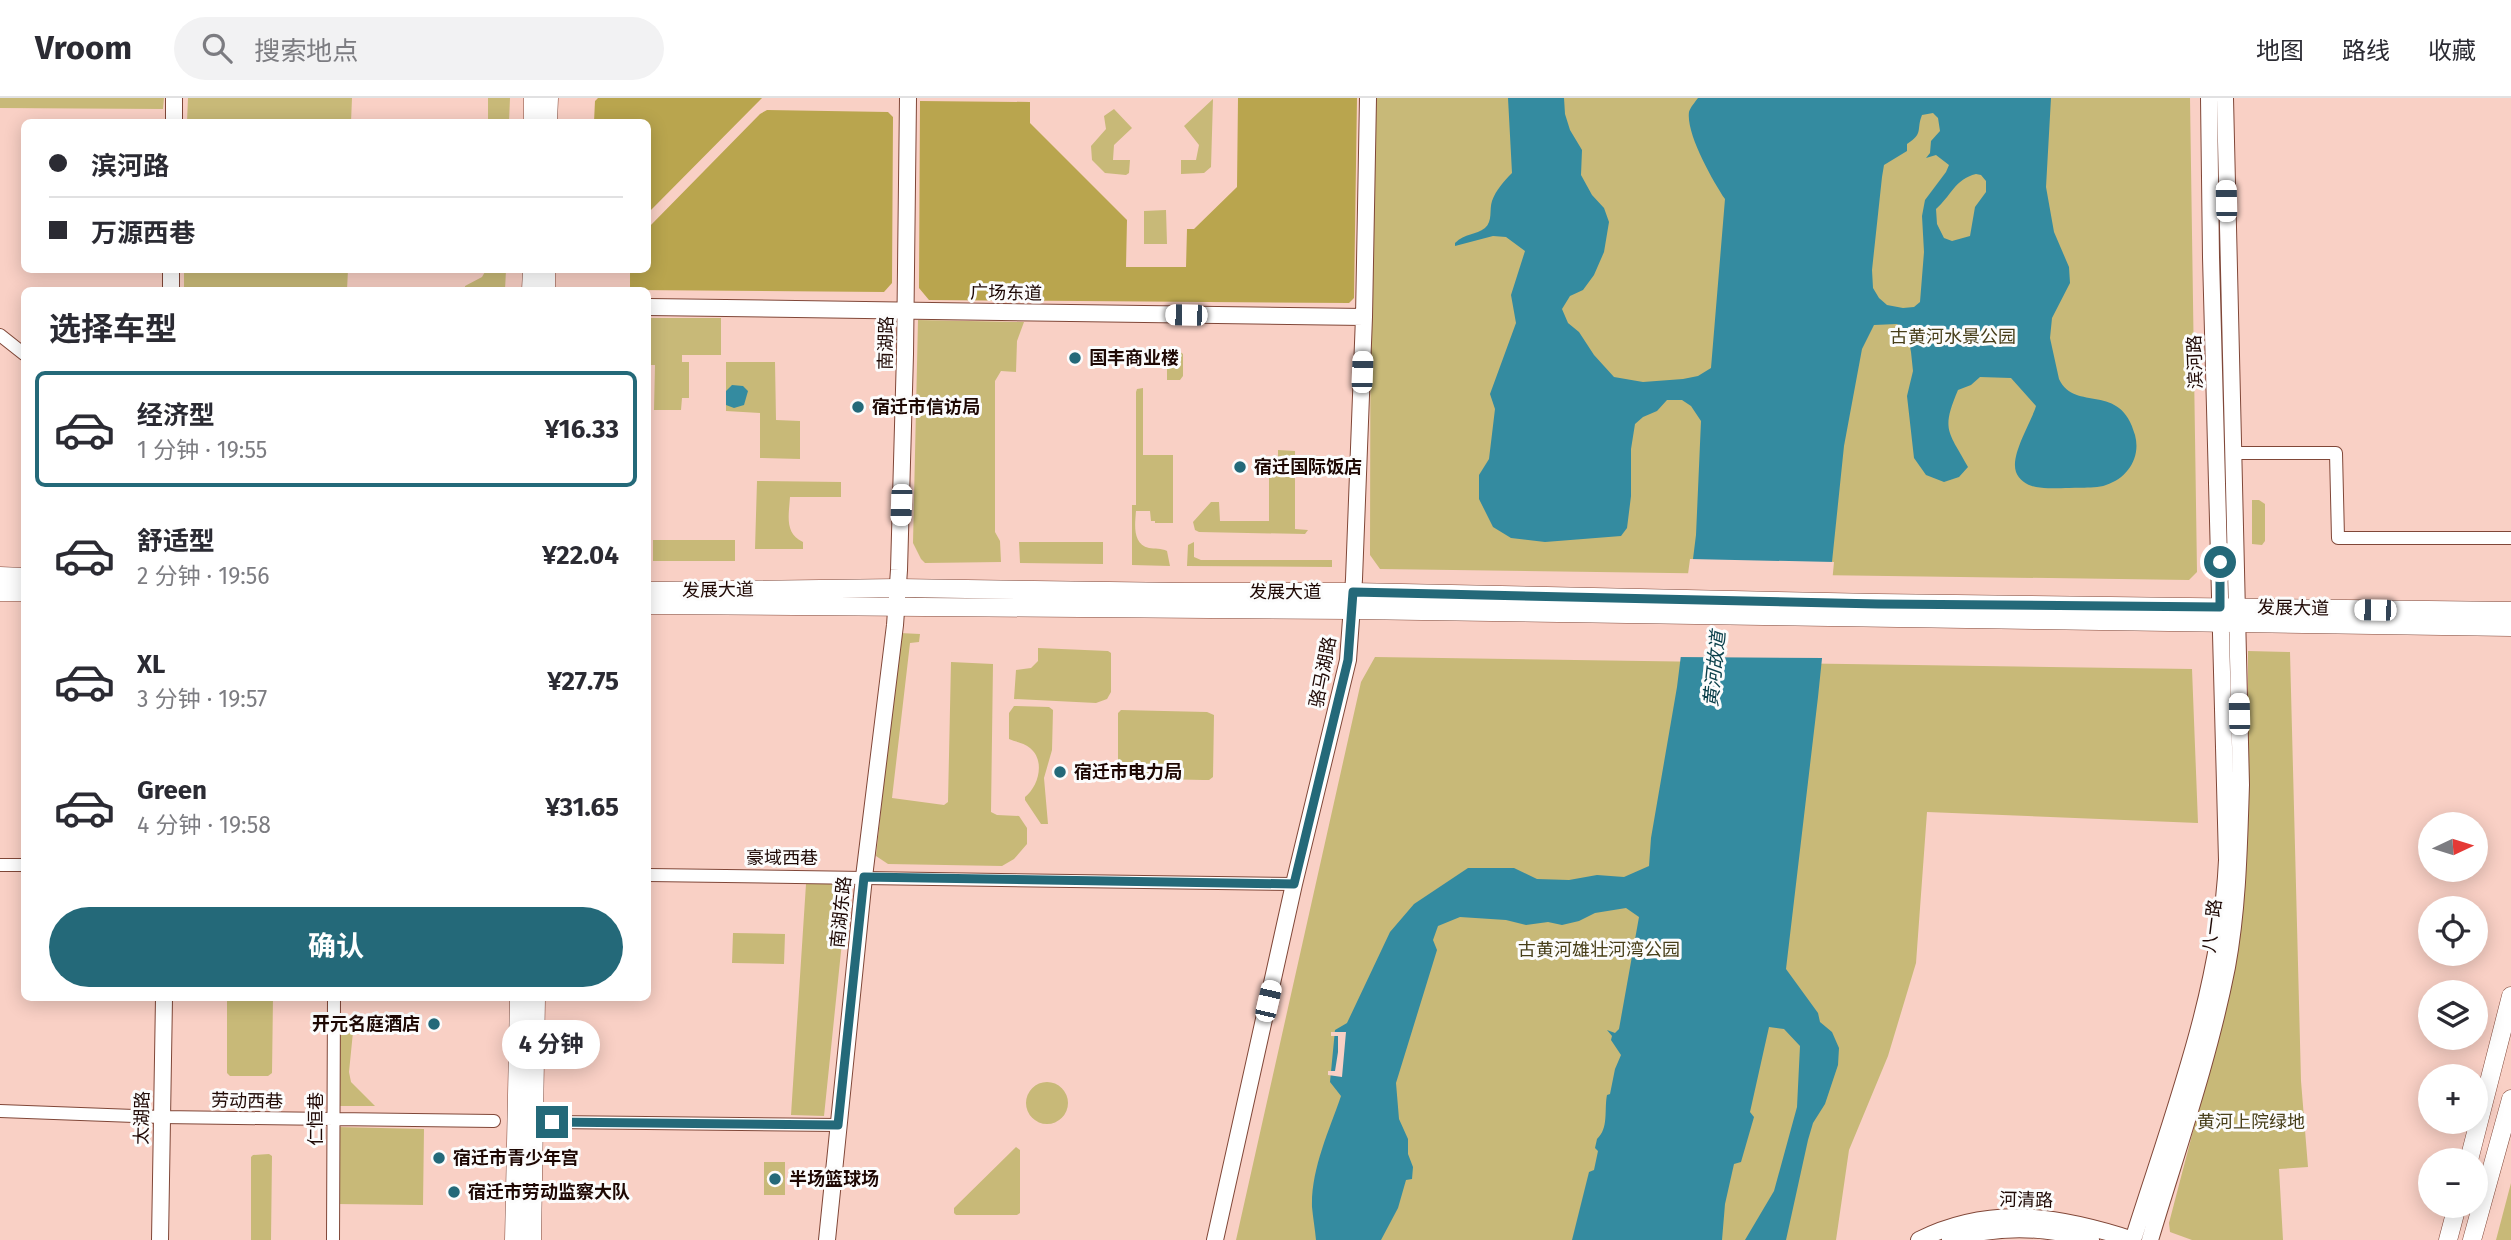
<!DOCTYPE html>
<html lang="zh">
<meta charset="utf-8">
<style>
:root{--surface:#fff;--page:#f2f2f3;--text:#2b2b33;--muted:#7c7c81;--line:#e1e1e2;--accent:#246979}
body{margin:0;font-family:"Fira Sans","Noto Sans SC",sans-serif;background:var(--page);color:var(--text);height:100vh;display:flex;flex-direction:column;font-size:26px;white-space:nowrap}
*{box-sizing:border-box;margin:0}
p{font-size:23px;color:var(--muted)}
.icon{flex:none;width:38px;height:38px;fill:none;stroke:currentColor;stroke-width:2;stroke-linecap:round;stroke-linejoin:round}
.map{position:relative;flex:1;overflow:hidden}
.panel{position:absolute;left:21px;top:189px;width:630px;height:714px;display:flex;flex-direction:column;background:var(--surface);border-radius:10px;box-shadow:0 4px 18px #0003}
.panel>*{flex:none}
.top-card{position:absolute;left:21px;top:21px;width:630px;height:154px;border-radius:10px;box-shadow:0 4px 18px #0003;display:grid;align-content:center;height:154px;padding:0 28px;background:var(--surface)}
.needle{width:46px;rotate:86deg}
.tools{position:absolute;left:2418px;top:714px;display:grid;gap:14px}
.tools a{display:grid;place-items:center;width:70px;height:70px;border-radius:50%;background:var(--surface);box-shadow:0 4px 18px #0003;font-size:35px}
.end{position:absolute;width:32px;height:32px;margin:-16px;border:9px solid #246979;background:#fff;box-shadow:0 0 0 4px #fff}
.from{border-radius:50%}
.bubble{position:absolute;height:49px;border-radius:24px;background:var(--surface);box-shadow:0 4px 18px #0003;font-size:23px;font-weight:700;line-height:49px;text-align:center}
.car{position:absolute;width:21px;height:42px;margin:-21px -10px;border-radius:9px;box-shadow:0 0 5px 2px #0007;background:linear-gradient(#fff 24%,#345 0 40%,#fff 0 76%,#345 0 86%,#fff 0)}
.top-card b{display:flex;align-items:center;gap:24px;height:66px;font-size:26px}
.top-card b+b{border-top:2px solid var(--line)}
.top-card i{width:18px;height:18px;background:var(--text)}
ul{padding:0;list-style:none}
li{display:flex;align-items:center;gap:21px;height:116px;margin:0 14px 10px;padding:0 14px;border:4px solid transparent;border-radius:10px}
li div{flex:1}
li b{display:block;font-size:26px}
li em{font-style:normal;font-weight:700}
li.on{border-color:var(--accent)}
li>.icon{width:63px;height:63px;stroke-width:1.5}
h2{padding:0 28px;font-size:32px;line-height:84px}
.action{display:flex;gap:14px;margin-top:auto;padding:14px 28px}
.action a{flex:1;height:80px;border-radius:42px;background:var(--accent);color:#fff;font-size:28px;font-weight:700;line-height:80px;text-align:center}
header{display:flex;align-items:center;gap:42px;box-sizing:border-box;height:98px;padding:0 35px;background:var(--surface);border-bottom:2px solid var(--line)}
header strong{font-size:33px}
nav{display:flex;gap:38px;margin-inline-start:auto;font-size:24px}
.search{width:490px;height:63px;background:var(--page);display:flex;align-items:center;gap:18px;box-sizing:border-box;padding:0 24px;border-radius:38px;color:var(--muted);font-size:26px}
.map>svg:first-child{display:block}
.green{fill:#c8b978}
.forest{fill:#b9a54e}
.water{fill:#348ba0;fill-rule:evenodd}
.pier{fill:#f9d0c5}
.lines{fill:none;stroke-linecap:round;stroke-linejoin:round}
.street-casing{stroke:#804738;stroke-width:14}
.secondary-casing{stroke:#804738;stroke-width:18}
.primary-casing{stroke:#804738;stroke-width:19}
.street{stroke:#fff;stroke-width:12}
.secondary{stroke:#fff;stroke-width:16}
.primary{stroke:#fff;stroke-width:18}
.route{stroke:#246979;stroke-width:9}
.poi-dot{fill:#246979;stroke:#fcfcfc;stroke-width:2.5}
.labels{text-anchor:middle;stroke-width:6;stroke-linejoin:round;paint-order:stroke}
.street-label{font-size:18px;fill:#1e0804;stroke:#fcfcfc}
.park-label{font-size:18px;fill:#473e19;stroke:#fcfcfc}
.poi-label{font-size:18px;font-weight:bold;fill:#1e0804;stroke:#fcfcfc;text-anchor:start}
.water-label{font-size:19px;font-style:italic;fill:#0b404b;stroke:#fcfcfc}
</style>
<header>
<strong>Vroom</strong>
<div class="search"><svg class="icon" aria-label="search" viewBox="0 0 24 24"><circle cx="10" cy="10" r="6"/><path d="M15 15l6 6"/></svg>搜索地点</div>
<nav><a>地图</a><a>路线</a><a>收藏</a></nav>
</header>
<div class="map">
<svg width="2511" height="1142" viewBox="0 0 2511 1142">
<rect width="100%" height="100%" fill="#f9d0c5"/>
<!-- green -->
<path class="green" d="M0,0H164L163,11L0,10Z
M188,0H352L351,24H187Z
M488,0H510L509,24H488Z
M1371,0H2190L2197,474L2189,482L1380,471L1370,457Z
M1213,1L1211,69L1204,75L1181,76V62H1196L1199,47L1184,28Z
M1114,11L1132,30L1114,47L1113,62H1130L1129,75L1126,77L1105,75L1092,62L1091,48L1106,31L1104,18Z
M1166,112L1167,146H1144V113Z
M184,172H348L347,192H184Z
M486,172H506L505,192H465V188L482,179Z
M648,220H721V257H682V264H689V300H682L681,312H654L655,267H648Z
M918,222L1024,224L1017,243L1016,274L1001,273L995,283V434L1000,443L1001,464L925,465L921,461L913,445Z
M1167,251L1178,252L1183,256V278L1180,282H1167Z
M726,264H775L776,322L800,323V361L760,360V315L726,313Z
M1143,290V357H1173V425H1155V423H1151L1150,413H1136C1135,426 1132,446 1149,450C1155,451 1161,450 1167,453L1170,468L1132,467V407H1136V294L1137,291Z
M1278,352L1295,353V431L1308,432L1305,436L1199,434L1195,432L1193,424L1211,404H1219L1220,423H1269V365H1278Z
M757,383L841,384V399H790C789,416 784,436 803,444V451H755Z
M2252,402H2259L2265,406V443L2262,447L2252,446Z
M653,442H735V463H653Z
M1019,444H1103V466L1020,465Z
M1194,444V459L1201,462H1332V469L1187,468L1188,447Z
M900,535L920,536L919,544L910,545L892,700L944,707L948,704L951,564L993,566L991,714L997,717L1019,718L1027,730V746L1014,761L1002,768L888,766L876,758Z
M1038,550L1108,553L1111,555V594L1107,601L1096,605L1014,601L1016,572L1031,570L1038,563Z
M2248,553L2290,554L2301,983L2308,1069L2279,1071L2283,1142H2192L2170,1134L2169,1125L2234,876L2248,738Z
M1375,559L2192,571L2198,725L1927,714L1916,865L1888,958L1849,1052L1836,1142H1236L1361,584Z
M1014,608L1049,609L1053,612L1052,652L1044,680L1048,726H1041L1025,702V699C1038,689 1046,663 1030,650C1024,645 1016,644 1009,641V615Z
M1121,612L1207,614L1214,617L1213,679L1209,682H1203L1118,680V615Z
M806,786H848L824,1018L791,1017Z
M733,835L785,836L784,866L732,865Z
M227,900H273L272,975L268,978H230L227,975Z
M340,923L354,924L349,974L351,984L375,1008H340Z
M1026 1005a21 21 0 1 1 42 0a21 21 0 1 1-42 0Z
M337,1029L424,1031L423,1107L336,1106Z
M1016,1049L1020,1052V1115L1017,1117H956L954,1115V1110Z
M269,1056L272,1058L271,1142H251V1059L253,1057Z
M764,1064H785V1097H764Z
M2511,1085V1142H2496Z"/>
<!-- forest -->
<path class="forest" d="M598,0H762L648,115V24H594L595,3Z
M1238,0H1357L1354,200L1349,205L929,202L919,190L920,3L1030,4V25L1127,122L1126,169H1186L1187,131H1194L1237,89Z
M767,12L888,14L893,19L892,185L884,194L633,192L630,189V172H648V130L760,16Z"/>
<!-- water -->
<path class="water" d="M1508,0H1564L1565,16L1570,32L1582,52L1581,77L1592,97L1604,110L1609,124L1604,154L1594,177L1583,192L1570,198L1562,211L1568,225L1579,234L1594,257L1614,279L1643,284L1683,281L1698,278L1711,270L1725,101C1713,83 1686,36 1689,14C1690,10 1695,4 1698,0H2051L2046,89L2054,134L2069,169L2070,185L2052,220L2050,240L2059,281C2075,315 2121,283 2135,337C2141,359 2128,380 2106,387C2095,391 2080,389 2069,390C2059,390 2046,391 2036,389C2028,388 2019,382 2016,374C2010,357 2031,325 2036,308L2011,280L1980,279L1971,287L1958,292C1941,332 1948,333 1968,369L1959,379L1944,384L1926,377L1914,360L1907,298L1913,273L1911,254L1908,238L1897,226L1874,227L1862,251L1844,348L1818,599L1786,871L1818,915L1820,924L1832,934L1839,950L1838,967L1825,1006L1813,1025L1808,1042L1786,1142H1745L1774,1093L1797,1009L1800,948L1784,931L1769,929L1750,1014L1754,1019L1741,1064L1734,1066L1725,1106L1722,1142H1572L1589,1074L1594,1072L1598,1053L1595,1050L1597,1041C1609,1030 1604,1012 1607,997L1610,996L1615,971L1621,957L1611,942L1612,938L1607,932L1615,935L1619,931L1639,819L1626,810L1595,815L1579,823L1562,827L1548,824L1526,827L1506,822L1460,819L1438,828L1433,842L1437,852L1396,985L1399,1021L1408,1041V1056L1413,1069L1412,1081L1406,1082L1398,1110L1381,1142H1316C1315,1131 1313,1120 1312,1109C1311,1071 1329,1033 1341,998L1330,984L1335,932L1347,925L1390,834L1414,806L1468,770H1514L1537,781L1569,782L1597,777L1624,779L1649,768L1651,740L1677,589L1696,437L1701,323L1691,308L1682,302H1667L1657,313L1643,319L1635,326L1631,351V398L1627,430L1621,438L1545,444L1511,440L1493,429L1479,401V377L1489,361L1495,311L1490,296L1516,225L1511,197L1525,153L1506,139L1493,138L1455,148V145C1465,135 1476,137 1485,130C1493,123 1489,112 1492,103C1496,92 1504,83 1512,75ZM1933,15L1938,20L1940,33L1931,43L1930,55L1926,60L1936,57L1949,67L1946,74L1925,102L1922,118L1924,154L1920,204L1914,209L1903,210L1887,207L1879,200L1873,190L1872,172L1882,79L1884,67L1907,53V46C1924,35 1916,32 1922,17ZM1976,76L1981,77L1986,83V94L1975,109L1970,138L1952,143L1944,140L1937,126L1936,111C1951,98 1955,81 1976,76Z
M732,287L743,288L748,293L744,307L734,310L726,307V293Z"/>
<!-- pier -->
<path class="pier" d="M1690,461L1834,464L1825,560L1677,559Z
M1331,934H1346L1342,979L1328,977V973H1335L1338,954V938H1331Z"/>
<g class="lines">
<!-- street casing -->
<g class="street-casing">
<path id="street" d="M0,237L24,256
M2233,355H2336L2338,440H2511
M0,767H24
M648,777L1294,786
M0,1013L161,1019L494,1023
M552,1024L838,1027
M333,1142L334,900"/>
</g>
<!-- secondary casing -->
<g class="secondary-casing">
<path id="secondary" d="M174,24V0
M171,192V172
M648,209L1364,219
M160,1142L164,900
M827,1142L864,779L895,527L899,472L905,256L908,0
M1215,1142L1294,786L1348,562L1354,481L1364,219L1368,0
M1919,1142C1991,1106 2060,1118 2133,1142C2172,1018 2221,893 2227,762L2211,159L2209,0
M1950,1142C1997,1127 2044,1128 2091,1142
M2150,1142C2177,1052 2209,961 2227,869C2238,809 2239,748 2241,687L2225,0"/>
</g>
<!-- primary casing -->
<g class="primary-casing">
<path id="primary" d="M533,24V0
M548,24L549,0
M531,192L532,172
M546,192V172
M0,478L24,479
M648,493L898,490L1184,494H1353L1878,505L2511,513
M0,494H24
M648,507L1352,512L2511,529
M2469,1062L2511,898
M514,1142L519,900
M532,1142L536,900
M2448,1142L2457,1108
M2472,1142L2511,1001"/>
</g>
<!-- street -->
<use href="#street" class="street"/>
<!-- secondary -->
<use href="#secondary" class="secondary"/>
<!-- primary -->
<use href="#primary" class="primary"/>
</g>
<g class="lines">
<!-- route -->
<path class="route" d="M552,1024L838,1027L864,779L1294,786L1348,562L1353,494L1878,506L2220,509V464"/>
</g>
<!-- markers -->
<g class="poi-dot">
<circle cx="1075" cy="260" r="7"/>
<circle cx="858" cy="309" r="7"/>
<circle cx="1240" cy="369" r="7"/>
<circle cx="1060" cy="674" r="7"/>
<circle cx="434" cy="926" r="7"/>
<circle cx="439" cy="1060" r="7"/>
<circle cx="775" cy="1081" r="7"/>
<circle cx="454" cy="1094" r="7"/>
</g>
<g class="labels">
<!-- street labels -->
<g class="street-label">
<text transform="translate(1006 195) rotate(1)" y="6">广场东道</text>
<text transform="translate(886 245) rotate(-89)" y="6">南湖路</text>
<text transform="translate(2195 264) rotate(-92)" y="6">滨河路</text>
<text transform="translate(718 492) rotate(-1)" y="6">发展大道</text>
<text x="1285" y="500">发展大道</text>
<text transform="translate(2293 510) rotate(1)" y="6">发展大道</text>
<text transform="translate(1323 574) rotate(-79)" y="6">骆马湖路</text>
<text x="782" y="766">豪域西巷</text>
<text transform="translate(841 814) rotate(-84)" y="6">南湖东路</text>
<text transform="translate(2212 828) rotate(-83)" y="6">八一路</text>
<text transform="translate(247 1003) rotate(1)" y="6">劳动西巷</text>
<text transform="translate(142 1020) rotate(-89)" y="6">太湖路</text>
<text transform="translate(316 1021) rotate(-90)" y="6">仁恒巷</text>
<text transform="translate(2026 1102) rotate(1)" y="6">河清路</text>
</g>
<!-- park labels -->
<g class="park-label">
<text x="1953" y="245">古黄河水景公园</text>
<text x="1599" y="858">古黄河雄壮河湾公园</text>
<text x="2251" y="1030">黄河上院绿地</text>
</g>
<!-- poi labels -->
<g class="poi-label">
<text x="1089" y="266">国丰商业楼</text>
<text x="872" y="315">宿迁市信访局</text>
<text x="1254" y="375">宿迁国际饭店</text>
<text x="1074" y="680">宿迁市电力局</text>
<text x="420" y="932" text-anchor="end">开元名庭酒店</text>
<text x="453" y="1066">宿迁市青少年宫</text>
<text x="789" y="1087">半场篮球场</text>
<text x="468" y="1100">宿迁市劳动监察大队</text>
</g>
<!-- water labels -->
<g class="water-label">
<text transform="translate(1714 571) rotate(-84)" y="7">黄河故道</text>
</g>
</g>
</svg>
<div class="tools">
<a><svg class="needle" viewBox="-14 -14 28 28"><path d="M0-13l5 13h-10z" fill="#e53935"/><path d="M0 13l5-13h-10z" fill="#7c7c81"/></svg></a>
<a><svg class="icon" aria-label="locate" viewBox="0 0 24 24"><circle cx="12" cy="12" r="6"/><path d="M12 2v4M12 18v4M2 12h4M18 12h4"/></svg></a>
<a><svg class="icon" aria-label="layers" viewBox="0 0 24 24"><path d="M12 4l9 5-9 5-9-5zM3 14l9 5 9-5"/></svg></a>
<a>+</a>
<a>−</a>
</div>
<i class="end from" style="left:2220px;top:464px"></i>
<i class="end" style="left:552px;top:1024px"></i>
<div class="bubble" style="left:502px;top:922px;width:98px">4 分钟</div>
<i class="car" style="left:2226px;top:103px;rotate:359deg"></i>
<i class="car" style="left:1186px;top:217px;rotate:271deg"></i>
<i class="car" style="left:1362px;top:274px;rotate:2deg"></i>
<i class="car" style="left:901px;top:407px;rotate:182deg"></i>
<i class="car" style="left:2375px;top:512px;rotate:271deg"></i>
<i class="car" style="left:2239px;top:616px;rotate:359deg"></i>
<i class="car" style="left:1268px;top:903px;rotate:13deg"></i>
<div class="top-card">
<b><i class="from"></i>滨河路</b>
<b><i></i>万源西巷</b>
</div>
<section class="panel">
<h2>选择车型</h2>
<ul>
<li class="on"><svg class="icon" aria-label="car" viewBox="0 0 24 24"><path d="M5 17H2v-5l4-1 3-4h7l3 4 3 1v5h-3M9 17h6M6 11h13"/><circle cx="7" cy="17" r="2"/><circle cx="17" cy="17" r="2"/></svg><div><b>经济型</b><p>1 分钟 · 19:55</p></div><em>¥16.33</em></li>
<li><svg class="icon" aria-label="car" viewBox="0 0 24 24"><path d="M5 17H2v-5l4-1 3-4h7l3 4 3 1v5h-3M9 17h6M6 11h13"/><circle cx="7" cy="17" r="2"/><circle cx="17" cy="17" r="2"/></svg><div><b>舒适型</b><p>2 分钟 · 19:56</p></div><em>¥22.04</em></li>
<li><svg class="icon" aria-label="car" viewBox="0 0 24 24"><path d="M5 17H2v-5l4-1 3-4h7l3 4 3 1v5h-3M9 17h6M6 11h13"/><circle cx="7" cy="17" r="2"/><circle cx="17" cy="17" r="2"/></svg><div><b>XL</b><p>3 分钟 · 19:57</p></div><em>¥27.75</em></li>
<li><svg class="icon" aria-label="car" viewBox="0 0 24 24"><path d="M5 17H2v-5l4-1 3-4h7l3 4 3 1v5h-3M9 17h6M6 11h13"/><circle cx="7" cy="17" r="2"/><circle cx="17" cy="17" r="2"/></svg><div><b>Green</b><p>4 分钟 · 19:58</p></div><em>¥31.65</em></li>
</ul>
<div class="action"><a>确认</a></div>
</section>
</div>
